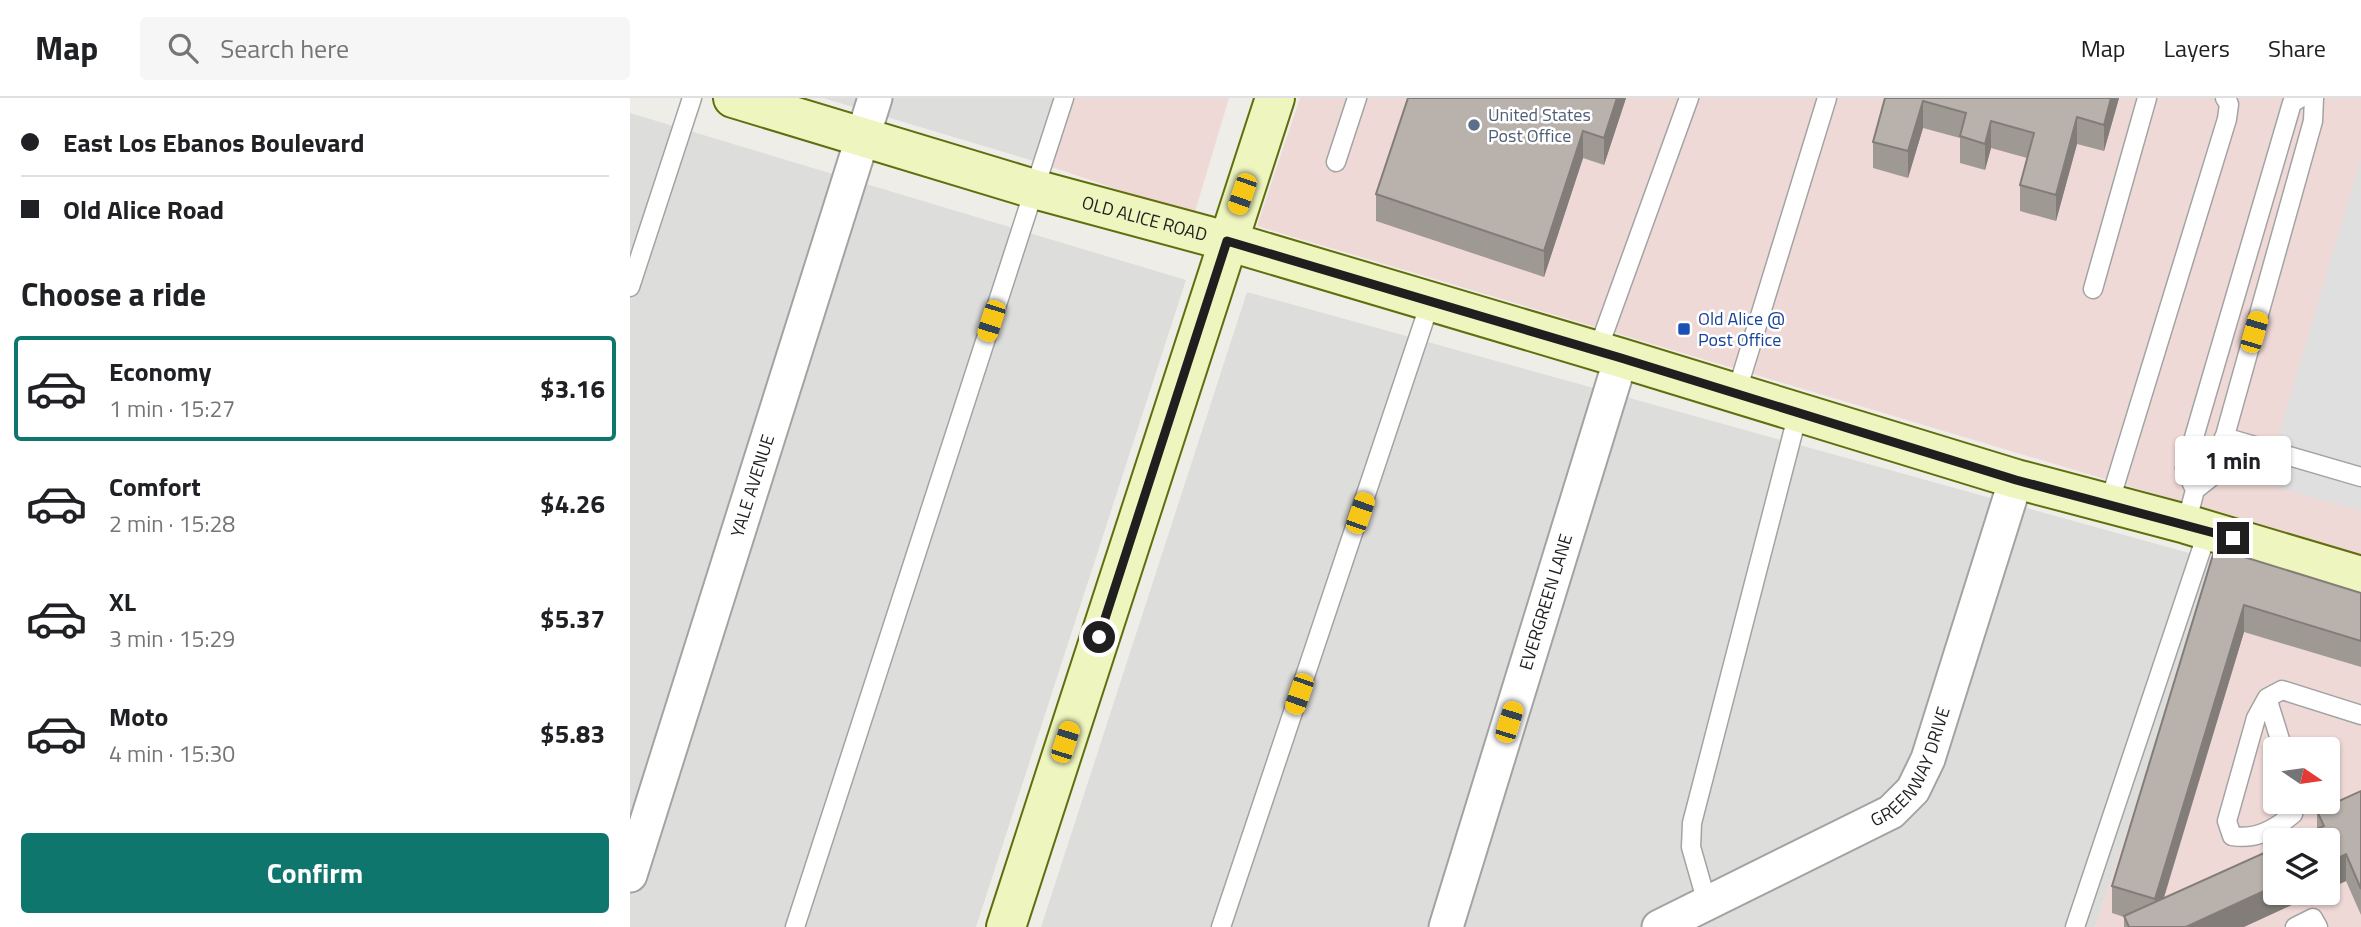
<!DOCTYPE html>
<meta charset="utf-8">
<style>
:root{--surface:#fff;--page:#f6f6f6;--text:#202124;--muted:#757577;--line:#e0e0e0;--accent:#0f766e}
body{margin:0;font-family:"Titillium Web",sans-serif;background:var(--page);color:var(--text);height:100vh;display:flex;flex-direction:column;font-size:26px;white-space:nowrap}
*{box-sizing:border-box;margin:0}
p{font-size:23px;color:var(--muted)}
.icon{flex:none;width:38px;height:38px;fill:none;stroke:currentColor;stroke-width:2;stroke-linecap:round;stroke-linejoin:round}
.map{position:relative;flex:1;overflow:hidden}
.side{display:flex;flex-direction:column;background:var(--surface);width:630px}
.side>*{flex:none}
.hud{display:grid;align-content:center;height:154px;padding:0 21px;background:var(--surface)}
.needle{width:46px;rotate:103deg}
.fabs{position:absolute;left:1633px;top:639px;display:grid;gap:14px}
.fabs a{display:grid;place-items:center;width:77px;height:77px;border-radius:7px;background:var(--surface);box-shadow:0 2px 5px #0004;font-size:35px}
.end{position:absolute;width:32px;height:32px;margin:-16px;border:9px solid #1f1f1f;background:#fff;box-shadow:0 0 0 4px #fff}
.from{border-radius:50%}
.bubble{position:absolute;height:49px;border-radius:7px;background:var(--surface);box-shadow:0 2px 5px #0004;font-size:23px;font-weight:700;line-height:49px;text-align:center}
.car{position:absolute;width:21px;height:42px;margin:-21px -10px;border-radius:9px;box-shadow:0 0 5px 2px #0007;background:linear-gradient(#f5c518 24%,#345 0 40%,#f5c518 0 76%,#345 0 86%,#f5c518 0)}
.hud b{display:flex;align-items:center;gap:24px;height:66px;font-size:26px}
.hud b+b{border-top:2px solid var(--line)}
.hud i{width:18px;height:18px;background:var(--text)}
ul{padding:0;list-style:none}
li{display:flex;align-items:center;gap:21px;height:105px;margin:0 14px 10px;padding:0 7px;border:4px solid transparent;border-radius:7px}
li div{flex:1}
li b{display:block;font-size:26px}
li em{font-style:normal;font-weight:700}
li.current{border-color:var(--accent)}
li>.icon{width:63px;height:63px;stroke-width:1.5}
h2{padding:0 21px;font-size:32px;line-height:84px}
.primary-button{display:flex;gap:14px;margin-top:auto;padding:14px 21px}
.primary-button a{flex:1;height:80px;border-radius:7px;background:var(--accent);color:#fff;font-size:28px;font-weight:700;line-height:80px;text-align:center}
header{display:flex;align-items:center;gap:42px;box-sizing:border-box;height:98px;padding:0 35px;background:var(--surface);border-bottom:2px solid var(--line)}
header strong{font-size:33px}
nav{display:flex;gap:38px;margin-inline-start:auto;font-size:24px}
.search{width:490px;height:63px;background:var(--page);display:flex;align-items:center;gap:18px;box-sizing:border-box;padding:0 24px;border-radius:7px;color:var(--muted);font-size:26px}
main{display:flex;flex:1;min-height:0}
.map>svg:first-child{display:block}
.residential{fill:#dddddc}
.commercial{fill:#efd9d7;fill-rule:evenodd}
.parking{fill:#dfdfdf}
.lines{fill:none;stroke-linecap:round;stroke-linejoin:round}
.lane-casing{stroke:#a3a3a3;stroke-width:21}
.street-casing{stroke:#a3a3a3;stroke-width:37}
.secondary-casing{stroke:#5f6f0e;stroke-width:42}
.lane{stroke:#fff;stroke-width:18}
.street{stroke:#fff;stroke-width:33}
.secondary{stroke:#eff5bf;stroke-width:38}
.wall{fill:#9f9994}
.shaded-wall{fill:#827d78}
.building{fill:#b9b2ac;stroke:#827d78;stroke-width:2}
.route{stroke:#1f1f1f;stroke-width:9}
.service-dot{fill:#5c6f8a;stroke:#fff;stroke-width:2.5}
.transit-dot{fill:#1a4fb4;stroke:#fff;stroke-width:2.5}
.labels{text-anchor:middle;stroke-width:5;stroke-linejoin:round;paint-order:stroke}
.service-label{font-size:18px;fill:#4e5e75;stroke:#fff;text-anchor:start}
.street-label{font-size:18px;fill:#1f1f1f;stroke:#fff}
.transit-label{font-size:18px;fill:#164399;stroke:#fff;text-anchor:start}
</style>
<header>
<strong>Map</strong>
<div class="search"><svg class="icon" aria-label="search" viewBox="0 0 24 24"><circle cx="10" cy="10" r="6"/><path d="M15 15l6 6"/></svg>Search here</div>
<nav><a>Map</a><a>Layers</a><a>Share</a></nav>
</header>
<main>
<section class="side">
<div class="hud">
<b><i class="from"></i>East Los Ebanos Boulevard</b>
<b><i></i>Old Alice Road</b>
</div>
<h2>Choose a ride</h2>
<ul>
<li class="current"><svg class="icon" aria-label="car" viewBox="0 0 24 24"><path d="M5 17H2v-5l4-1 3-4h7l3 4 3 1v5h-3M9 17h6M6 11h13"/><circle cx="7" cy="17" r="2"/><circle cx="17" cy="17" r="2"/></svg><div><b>Economy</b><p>1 min · 15:27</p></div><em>$3.16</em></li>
<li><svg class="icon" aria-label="car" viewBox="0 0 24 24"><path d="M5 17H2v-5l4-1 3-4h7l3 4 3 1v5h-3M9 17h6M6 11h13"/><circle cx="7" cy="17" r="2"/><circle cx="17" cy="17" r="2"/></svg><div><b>Comfort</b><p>2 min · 15:28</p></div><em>$4.26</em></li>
<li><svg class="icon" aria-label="car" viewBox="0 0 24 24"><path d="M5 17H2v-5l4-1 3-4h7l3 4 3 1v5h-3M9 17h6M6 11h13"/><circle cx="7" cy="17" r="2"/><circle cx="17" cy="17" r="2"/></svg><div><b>XL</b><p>3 min · 15:29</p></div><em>$5.37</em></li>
<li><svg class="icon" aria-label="car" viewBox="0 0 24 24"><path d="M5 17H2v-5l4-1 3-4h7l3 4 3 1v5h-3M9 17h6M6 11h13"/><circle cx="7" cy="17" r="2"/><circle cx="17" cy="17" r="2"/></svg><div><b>Moto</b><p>4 min · 15:30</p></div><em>$5.83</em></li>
</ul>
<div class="primary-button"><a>Confirm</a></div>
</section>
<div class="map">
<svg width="1731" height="829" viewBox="0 0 1731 829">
<rect width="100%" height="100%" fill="#efede7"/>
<!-- residential -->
<path class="residential" d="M193,0H431L407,64Z
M0,15L556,182L346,829H0Z
M617,194L1588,463L1465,829H411Z"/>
<!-- commercial -->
<path class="commercial" d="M431,0H599L564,117L407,64Z
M670,0H1731V829H1465L1602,419L627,128ZM1645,651H1698V704H1645ZM1645,742H1698V794H1645Z"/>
<!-- parking -->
<path class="parking" d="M1731,60V413L1634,386Z"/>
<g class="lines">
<!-- lane casing -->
<g class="lane-casing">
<path id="lane" d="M706,64L727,0
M0,189L62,0
M1463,191L1517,0
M967,254L1059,0
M1106,296L1197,0
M1594,339L1731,379
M1565,392L1555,370L1662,5L1670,0
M1479,406L1597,21L1599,6L1595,0
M1556,426L1565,392L1584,377L1683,23L1684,0
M1637,600L1653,651
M1666,704L1663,716C1645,731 1627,742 1602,738L1597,723L1626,620L1637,600L1652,592L1731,617
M1077,805L1061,749L1062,725L1168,315
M165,829L434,0
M591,829L800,205
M1445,829L1578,432
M1665,829L1683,820L1688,829"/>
</g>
<!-- street casing -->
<g class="street-casing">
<g id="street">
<path id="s1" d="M0,777L245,0"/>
<path id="s2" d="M816,829L991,260"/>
<path id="s3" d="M1029,829L1261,714L1283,692L1298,661L1386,381"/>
</g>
</g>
<!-- secondary casing -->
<g class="secondary-casing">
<g id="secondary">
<path id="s4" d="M103,0L404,91L597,143L991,260L1386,381L1556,426L1731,478"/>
<path d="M376,829L645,0"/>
</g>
</g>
<!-- lane -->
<use href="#lane" class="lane"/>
<!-- street -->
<use href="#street" class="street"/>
<!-- secondary -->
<use href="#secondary" class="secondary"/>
</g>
<!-- wall -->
<path class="wall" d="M778,0H996L974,67L953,60L914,179L746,123V96Z
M1255,0H1489L1474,53L1447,46L1426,123L1390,113V87L1397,60L1361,50L1355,72L1330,65V40L1293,30L1278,80L1243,70V44Z
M1585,450L1731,495V569L1614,534L1534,800L1614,829H1494V819L1482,815V788Z
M1731,693V817L1716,783L1698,791V742L1687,731V713Z"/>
<!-- shaded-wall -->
<path class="shaded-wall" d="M987,0H996L974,67V40Z
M1481,0H1489L1474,53V27Z
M1293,3V30L1278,80V53Z
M1447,19V46L1426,123V97Z
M1361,23V50L1355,72V46Z
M953,33V60L914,179V153Z
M1614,507V534L1525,828V801Z
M1716,756V783L1698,791V765Z
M1645,788V794H1690L1614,829H1556Z"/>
<!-- building -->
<path class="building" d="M778,0H987L974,40L953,33L914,153L746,96Z
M1255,0H1481L1474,27L1447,19L1426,97L1390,87L1404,35L1361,23L1355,46L1330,38L1336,15L1293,3L1278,53L1243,44Z
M1585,450L1731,495V543L1614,507L1525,801L1482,788Z
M1731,693V791L1716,756L1698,765V742H1662L1694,728L1687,713Z
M1645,750V788L1556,829H1499L1494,818Z"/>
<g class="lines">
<!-- route -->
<path class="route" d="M469,539L597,143L991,260L1386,382L1603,440"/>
</g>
<!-- markers -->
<circle class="service-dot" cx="844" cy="27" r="7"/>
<rect class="transit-dot" x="1047" y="224" width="14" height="14" rx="3.5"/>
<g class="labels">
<!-- service labels -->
<g class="service-label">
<text x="858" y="23">United States<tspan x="858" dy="21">Post Office</tspan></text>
</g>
<!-- street labels -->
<g class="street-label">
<text dy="6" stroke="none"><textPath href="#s4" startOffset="429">OLD ALICE ROAD</textPath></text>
<text dy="6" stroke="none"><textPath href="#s1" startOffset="408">YALE AVENUE</textPath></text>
<text dy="6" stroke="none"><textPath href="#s2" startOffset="340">EVERGREEN LANE</textPath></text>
<text dy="6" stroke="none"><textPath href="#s3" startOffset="308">GREENWAY DRIVE</textPath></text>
</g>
<!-- transit labels -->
<g class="transit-label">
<text x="1068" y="227">Old Alice @<tspan x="1068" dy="21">Post Office</tspan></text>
</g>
</g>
</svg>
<div class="fabs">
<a><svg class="needle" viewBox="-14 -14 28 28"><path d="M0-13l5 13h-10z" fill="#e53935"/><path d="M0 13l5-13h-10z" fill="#757577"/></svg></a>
<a><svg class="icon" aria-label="layers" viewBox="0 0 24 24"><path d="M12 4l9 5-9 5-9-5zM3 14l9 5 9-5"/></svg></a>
</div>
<i class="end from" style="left:469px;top:539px"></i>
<i class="end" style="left:1603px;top:440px"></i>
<div class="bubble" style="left:1545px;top:338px;width:116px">1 min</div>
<i class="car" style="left:612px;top:96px;rotate:199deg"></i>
<i class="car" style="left:361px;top:223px;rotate:198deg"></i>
<i class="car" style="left:1624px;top:234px;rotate:16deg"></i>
<i class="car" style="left:730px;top:415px;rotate:19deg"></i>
<i class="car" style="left:669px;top:596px;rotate:199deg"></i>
<i class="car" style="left:879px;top:624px;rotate:17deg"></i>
<i class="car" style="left:435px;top:644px;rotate:18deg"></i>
</div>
</main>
